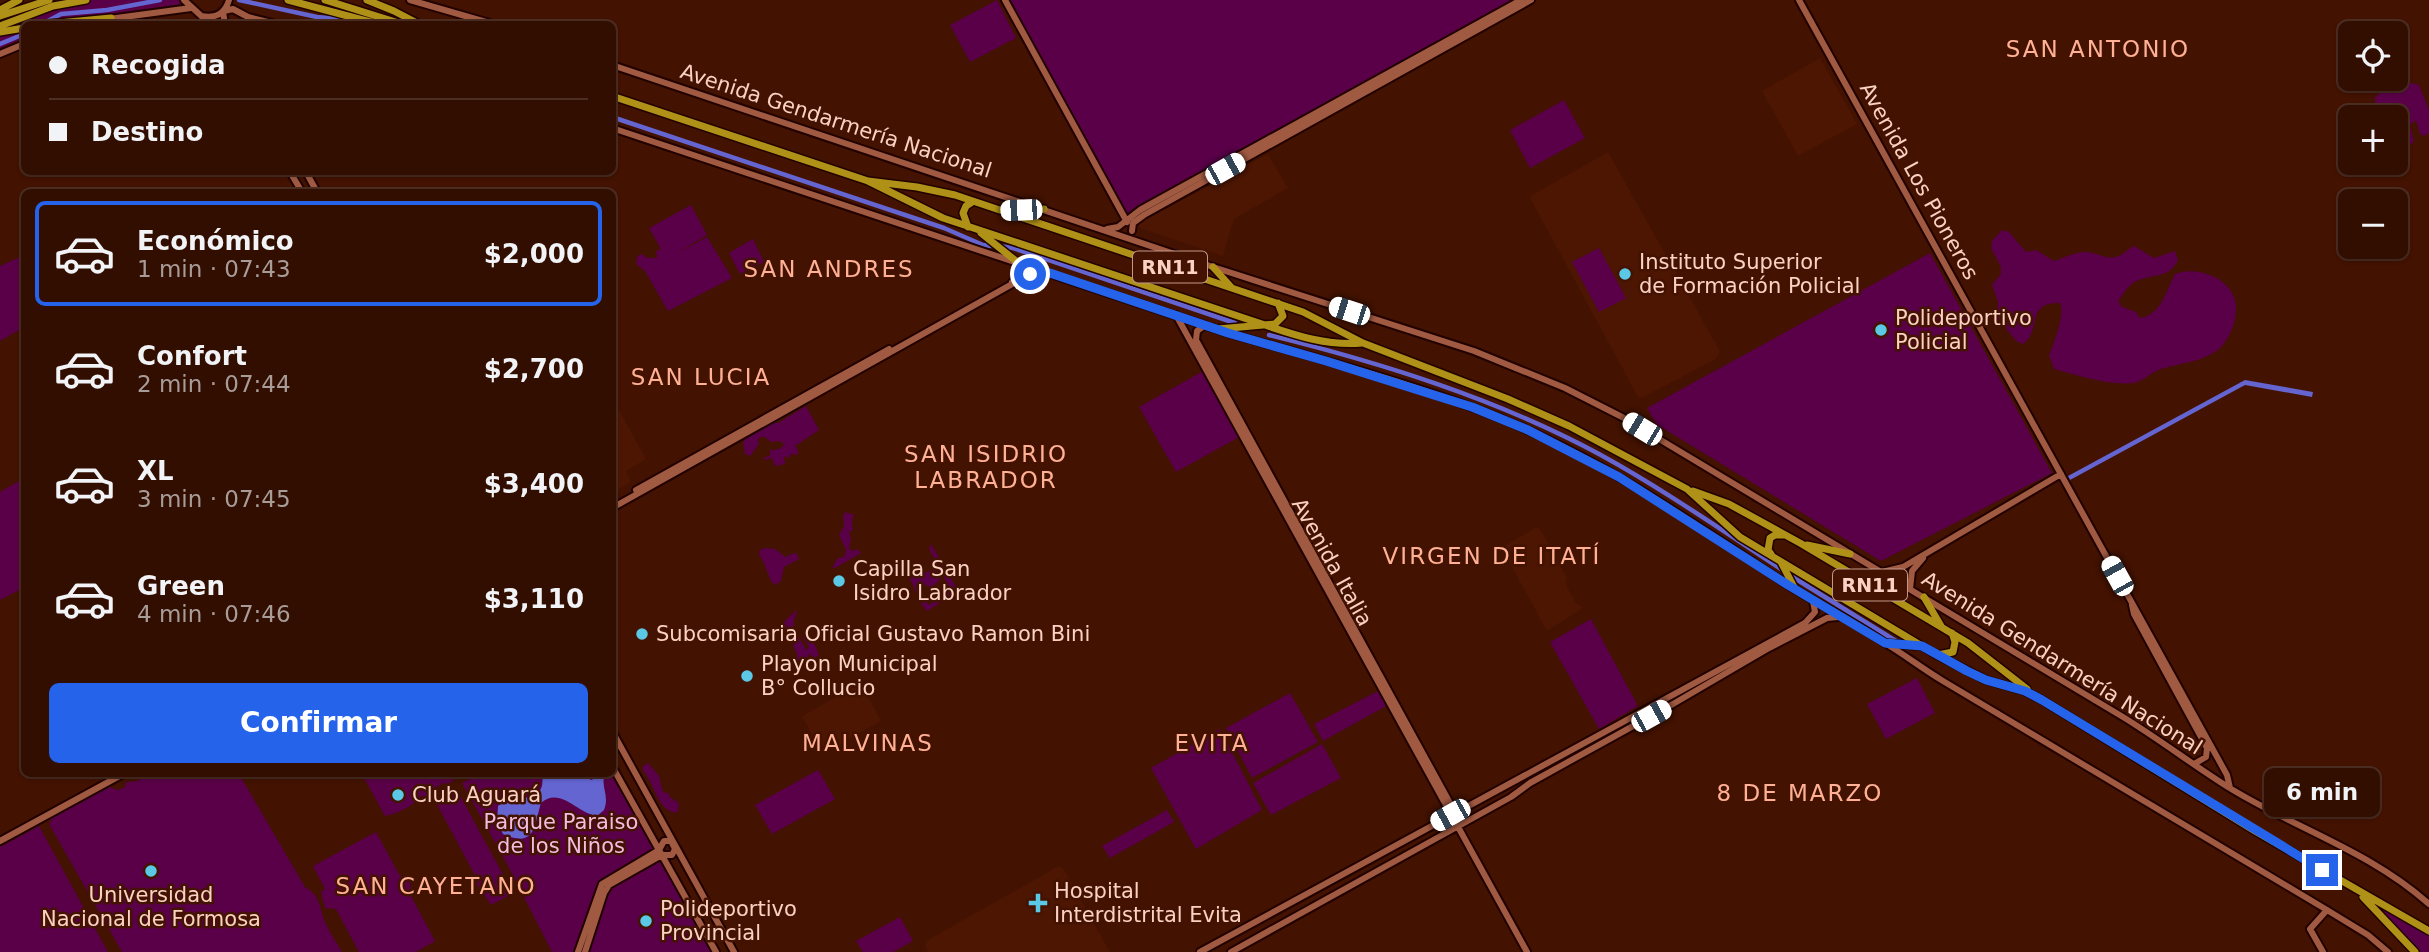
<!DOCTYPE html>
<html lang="es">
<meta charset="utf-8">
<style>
:root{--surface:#320e01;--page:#3a170b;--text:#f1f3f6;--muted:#a89c99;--line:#4d2e23;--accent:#2563eb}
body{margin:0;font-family:"DejaVu Sans",sans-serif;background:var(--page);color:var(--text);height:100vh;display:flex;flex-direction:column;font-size:26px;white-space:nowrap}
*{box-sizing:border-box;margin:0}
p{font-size:23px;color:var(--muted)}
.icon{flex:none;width:38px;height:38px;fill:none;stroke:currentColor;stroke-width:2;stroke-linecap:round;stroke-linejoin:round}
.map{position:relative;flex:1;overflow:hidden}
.panel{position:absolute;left:21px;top:189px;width:595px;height:588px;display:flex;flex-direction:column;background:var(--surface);border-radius:10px;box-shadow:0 2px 5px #0004,0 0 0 2px var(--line)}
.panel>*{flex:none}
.hud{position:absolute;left:21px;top:21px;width:595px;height:154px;border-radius:10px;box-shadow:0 2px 5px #0004,0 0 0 2px var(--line);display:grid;align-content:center;height:154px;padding:0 28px;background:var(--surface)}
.tools{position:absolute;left:2338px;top:21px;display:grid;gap:14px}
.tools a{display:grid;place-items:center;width:70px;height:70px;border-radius:10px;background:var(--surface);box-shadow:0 2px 5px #0004,0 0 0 2px var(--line);font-size:35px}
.end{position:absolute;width:32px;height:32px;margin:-16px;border:9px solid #2563eb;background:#fff;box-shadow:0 0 0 4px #fff}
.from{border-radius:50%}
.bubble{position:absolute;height:49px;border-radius:10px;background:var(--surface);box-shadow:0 2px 5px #0004,0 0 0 2px var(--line);font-size:23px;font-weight:600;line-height:49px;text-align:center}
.car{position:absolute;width:21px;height:42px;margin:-21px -10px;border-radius:9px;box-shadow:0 0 5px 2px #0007;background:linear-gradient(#fff 24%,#345 0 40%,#fff 0 76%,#345 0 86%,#fff 0)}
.hud b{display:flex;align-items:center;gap:24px;height:66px;font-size:26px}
.hud b+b{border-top:2px solid var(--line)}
.hud i{width:18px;height:18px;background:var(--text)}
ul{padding:12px 0 0;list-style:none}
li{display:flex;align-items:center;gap:21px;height:105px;margin:0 14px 10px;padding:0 14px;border:4px solid transparent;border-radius:10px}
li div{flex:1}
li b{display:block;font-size:26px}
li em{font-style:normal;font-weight:600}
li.active{border-color:var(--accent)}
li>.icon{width:63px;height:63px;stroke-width:1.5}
.cta{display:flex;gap:14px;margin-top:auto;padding:14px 28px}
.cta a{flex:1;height:80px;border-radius:10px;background:var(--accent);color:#fff;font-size:28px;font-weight:600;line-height:80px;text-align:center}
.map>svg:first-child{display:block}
.built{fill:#4d1602}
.green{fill:#5a0048;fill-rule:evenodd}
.water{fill:#6465d1}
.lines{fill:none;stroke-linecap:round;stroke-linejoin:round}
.canal{stroke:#6465d1;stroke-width:4.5}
.secondary-casing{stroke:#210200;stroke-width:10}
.trunk-casing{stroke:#210200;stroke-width:10}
.secondary{stroke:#a15a42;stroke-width:6}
.trunk{stroke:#b09117;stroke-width:7}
.route{stroke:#2563eb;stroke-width:9}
.poi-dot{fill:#5bc8e6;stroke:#431201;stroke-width:2.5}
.labels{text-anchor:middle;stroke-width:5;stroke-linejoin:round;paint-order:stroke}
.shield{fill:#431201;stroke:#c39889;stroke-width:2}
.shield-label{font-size:19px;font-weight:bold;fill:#fad1c3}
.street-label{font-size:21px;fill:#fad1c3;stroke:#431201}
.poi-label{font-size:21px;fill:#fad1c3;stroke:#431201;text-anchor:start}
.park-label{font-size:21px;fill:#f3bde1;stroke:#431201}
.neighbourhood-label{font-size:23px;letter-spacing:2px;fill:#ffb095;stroke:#431201}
</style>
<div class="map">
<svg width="2429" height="952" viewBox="0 0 2429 952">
<rect width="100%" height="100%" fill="#431201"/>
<!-- built -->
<path class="built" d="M1820,58L1857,124L1798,156L1762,91Z
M1608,152L1720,351L1716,359L1642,398L1638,397L1530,198L1532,195Z
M1268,154L1288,188L1234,219L1223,256L1140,228L1138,224Z
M613,399L646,459L626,471L631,482L613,493Z
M1536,527L1540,529L1567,578L1565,583L1576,603L1583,608L1547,631L1503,551V547Z
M861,683L881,721L822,754L802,716Z
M1059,866L1063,868L1110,952H928L925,946L926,941Z"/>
<!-- green -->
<path class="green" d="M86,0H181L183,4L104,15L72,24H24V38L0,48V26Z
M997,0L1016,38L970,62L950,25Z
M1009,0H1520L1126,217Z
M2408,82L2419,85L2429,110V133L2424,136L2420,134L2416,121L2413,122L2410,126L2414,141L2408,147L2402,137H2396V117H2381L2375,109V97C2386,88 2394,84 2408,82Z
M1564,100L1585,138L1530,168L1510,130Z
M691,205L707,235L675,254L707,237L732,278L668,311L645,271L636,264L637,257L641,254L648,258H657L656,251L661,249L649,228Z
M2002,230L2009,232L2026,252L2036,250L2054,261C2067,257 2079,249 2093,253C2101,255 2106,259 2115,257C2123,256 2127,249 2134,246L2154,258L2175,251L2178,260C2169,280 2149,273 2133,283C2127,287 2123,295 2118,301L2122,307L2136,312L2140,318C2161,315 2166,291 2175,274C2195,266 2226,276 2234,297C2240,312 2232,336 2221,347C2205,362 2180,363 2161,369C2151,372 2143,382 2133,383C2108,386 2078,375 2054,369L2049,355C2054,343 2065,314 2060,303C2025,302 2042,331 2023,344L2016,341L1997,317L1998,302L1992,285L2001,274V267L1991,248L1992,241Z
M753,239L764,262L740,274L729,253Z
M1599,248L1626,298L1599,312L1572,262Z
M1930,253L2052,473L1881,561L1656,424L1647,408Z
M24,255V327L0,341V266Z
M1205,370L1241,436L1176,472L1139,407Z
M806,406L819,430L795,446L798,450V455L791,454L789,458L784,456L785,464L775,466L772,458L765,460L763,458L770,456V450C776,449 780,451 784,444L779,441L771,442L765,437H760L758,440L759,444L750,456L745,454L743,442L750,434L762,430L767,423H778Z
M24,478V576L21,589L0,600V492Z
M845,512L854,515L852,520L853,530L849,532L851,539L849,548L852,551L857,549L861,553L835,568L832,567L838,558L844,557L846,550L839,535L844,526L843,517Z
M931,544L956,587L955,600L943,601L927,611L922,605L910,579L912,574L919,575L935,569L934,558L929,549ZM941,571L950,591L929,605L915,586L922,583L931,588L940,580Z
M765,548L775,549L786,557L794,553L797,554L799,559L784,567L781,581L775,585C767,579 767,564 759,555L760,550Z
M795,611L797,612C788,631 799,634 806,650L809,647L803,638L804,633L807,639L813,640L819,655L815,658L810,654L805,660L791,666L790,663L798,658L791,639L782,624Z
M1591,619L1638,706L1599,729L1550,642Z
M1917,678L1935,713L1886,739L1867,704Z
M1380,690L1388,705L1323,741L1314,724Z
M1290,693L1318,742L1252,778L1226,728Z
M1220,729L1262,810L1196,849L1151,768Z
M1322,744L1341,778L1271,815L1253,783Z
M648,763L659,776L663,792L668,793L671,798L679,803L678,811L675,813C656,808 655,784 643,771V766Z
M818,770L835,799L772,834L755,805Z
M613,772L655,849L600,882C587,903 588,931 573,952H552L507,864L462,783L480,774Z
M151,774H239L305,887C322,896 319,911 327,926C331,935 337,943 342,952H122L49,824L54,814L106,786L118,790L125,787L126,782L137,781Z
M362,774H461L448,784L443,783L435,788L434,793L426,797L421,796C414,806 396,814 385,816Z
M456,788L513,893L491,905L477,884V879L435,801Z
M1167,810L1174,822L1110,858L1102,846Z
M39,826L108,952H0V847Z
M376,832L400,876H404L410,883L411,896L435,941L416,952H359L336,909L325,908L321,892L325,889L313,866Z
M660,861L711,952H588L609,891L621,881Z
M2381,907L2429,933V952H2421C2408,940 2384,923 2381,907Z
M900,917L913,941L893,952H863L856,941Z"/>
<!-- water -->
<path class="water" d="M2245,380L2313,392L2312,397L2245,385L2070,480L2068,476Z
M542,774H583L591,780L605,774C600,787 610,795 604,810L597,816C577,813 560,786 541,803C534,825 536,849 503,834L497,823L498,806C514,792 547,807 542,774Z"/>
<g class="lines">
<!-- canal -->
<path class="canal" d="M239,0L317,17L349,20L358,24
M46,22L61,14L107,10L160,0
M0,44L24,34
M612,117L944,228L983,245L991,246
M1000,246L1013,248L1235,323
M1269,335C1382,363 1497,399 1599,454C1663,489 1723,531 1784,571
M1791,576L1896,641"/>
<!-- secondary casing -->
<g class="secondary-casing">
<path id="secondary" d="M184,0L210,24
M410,0L493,24
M1005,0L1127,222
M1799,0L2227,775L2230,788
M224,11L233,9L248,17L276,24
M223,12L225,24
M201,16C215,19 225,14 229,0
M109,19L191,8
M0,54L24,44
M612,65L1213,267L1474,351L1565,388L1624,418C1790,517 1957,616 2123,717C2159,739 2193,765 2228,787C2294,828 2370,851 2429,904
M612,128L1228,333C1329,362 1434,388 1530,431C1621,472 1702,529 1785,583C1818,604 1853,621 1885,643C1905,655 1923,669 1943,681L2327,910L2368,935L2388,952
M290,172L302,192
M306,172L317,192
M1107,229L1118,227L1140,210L1521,0
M1132,231L1133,223L1144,215L1531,0
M1012,282L1022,274L1023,270L1020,264
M1176,315L1527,952
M1205,325L1197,331L1196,340L1456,814
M636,490L889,349
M612,508L1030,274L1042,271
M1882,572L1903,567L2061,474
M1910,589L1912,571L1923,558
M2132,605L2134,614L2207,748L2206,757L2194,764
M612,731L734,952
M612,766L716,952
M0,841L123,774
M578,952L602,884L659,850L664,841H671L675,849L672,855H662L609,885L604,893L585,952
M1200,952L1805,623L1815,612L1813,601
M1231,952L1511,797L1530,783L1673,704L1769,648L1827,618L1838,617
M2323,952L2310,929L2327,910"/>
</g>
<!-- trunk casing -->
<g class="trunk-casing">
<path id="trunk" d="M288,0L378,24
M325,0L402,24
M367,0L394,11L419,24
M0,10L19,0
M0,16L49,0
M48,24L111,18
M0,26L53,6L86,0
M0,32L24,28
M612,96L868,181L943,218L1265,325C1297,336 1328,346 1362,343
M868,181L917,187L955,195L1303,312L1363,343L1508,399L1569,426L1687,489L1740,537L1937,655L1986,680L2025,691L2042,700L2255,831L2429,931
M1003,210L1044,209
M968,227L963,213L966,206L972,202
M981,233L1016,261
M1213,267L1231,287
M1218,329L1275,324L1283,316L1278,303
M1693,491L1729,504L1800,543L1968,643L2027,689
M1807,545L1850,554
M1771,554L1768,550L1770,538L1775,535H1785
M1781,562L1795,589
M1924,597L1941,626
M1885,643L1919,646
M1938,655L1953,652L1955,642L1952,633
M2363,897L2415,952"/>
</g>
<!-- secondary -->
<use href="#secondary" class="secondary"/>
<!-- trunk -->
<use href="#trunk" class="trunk"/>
</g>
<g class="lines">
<!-- route -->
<path class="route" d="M1030,274L1044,271L1228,333L1326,361L1472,407L1528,430L1619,477L1788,585L1885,643L1922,646L1967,671L1986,680L2025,691L2042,700L2322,870"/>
</g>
<!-- markers -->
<g class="poi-dot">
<circle cx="1625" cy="274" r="7"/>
<circle cx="1881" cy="330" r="7"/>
<circle cx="839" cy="581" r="7"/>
<circle cx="642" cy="634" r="7"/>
<circle cx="747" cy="676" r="7"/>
<circle cx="398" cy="795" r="7"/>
<circle cx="151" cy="871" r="7"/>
<path d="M1034.5 892.5h7v7h7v7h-7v7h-7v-7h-7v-7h7z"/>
<circle cx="646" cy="921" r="7"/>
</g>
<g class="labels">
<!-- shield labels -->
<g class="shield">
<rect x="1133" y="251.5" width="74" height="31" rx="5"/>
<rect x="1833" y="569.5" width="74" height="31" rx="5"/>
</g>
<g class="shield-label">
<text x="1170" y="274">RN11</text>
<text x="1870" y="592">RN11</text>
</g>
<!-- street labels -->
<g class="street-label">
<text transform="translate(836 121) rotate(18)" y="7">Avenida Gendarmería Nacional</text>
<text transform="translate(1919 181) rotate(61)" y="7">Avenida Los Pioneros</text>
<text transform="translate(1332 562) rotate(61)" y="7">Avenida Italia</text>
<text transform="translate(2062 663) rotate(32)" y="7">Avenida Gendarmería Nacional</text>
</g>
<!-- poi labels -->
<g class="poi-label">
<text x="1639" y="269">Instituto Superior<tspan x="1639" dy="24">de Formación Policial</tspan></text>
<text x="1895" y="325">Polideportivo<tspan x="1895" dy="24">Policial</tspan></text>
<text x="853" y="576">Capilla San<tspan x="853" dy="24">Isidro Labrador</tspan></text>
<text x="656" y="641">Subcomisaria Oficial Gustavo Ramon Bini</text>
<text x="761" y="671">Playon Municipal<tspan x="761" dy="24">B° Collucio</tspan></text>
<text x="412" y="802">Club Aguará</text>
<text x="1054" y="898">Hospital<tspan x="1054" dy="24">Interdistrital Evita</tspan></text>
<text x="151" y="902" text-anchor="middle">Universidad<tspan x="151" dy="24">Nacional de Formosa</tspan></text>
<text x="660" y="916">Polideportivo<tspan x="660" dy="24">Provincial</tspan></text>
</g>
<!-- park labels -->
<g class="park-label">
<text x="561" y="829">Parque Paraiso<tspan x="561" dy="24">de los Niños</tspan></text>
</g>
<!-- neighbourhood labels -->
<g class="neighbourhood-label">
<text x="2098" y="57">SAN ANTONIO</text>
<text x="829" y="277">SAN ANDRES</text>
<text x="701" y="385">SAN LUCIA</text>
<text x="986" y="462">SAN ISIDRIO<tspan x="986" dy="26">LABRADOR</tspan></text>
<text x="1492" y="564">VIRGEN DE ITATÍ</text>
<text x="868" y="751">MALVINAS</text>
<text x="1212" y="751">EVITA</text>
<text x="1800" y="801">8 DE MARZO</text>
<text x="436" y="894">SAN CAYETANO</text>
</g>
</g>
</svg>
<div class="tools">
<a><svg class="icon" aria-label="locate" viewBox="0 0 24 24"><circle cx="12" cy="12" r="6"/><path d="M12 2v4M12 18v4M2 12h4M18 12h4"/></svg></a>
<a>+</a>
<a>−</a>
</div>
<i class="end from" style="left:1030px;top:274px"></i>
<i class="end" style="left:2322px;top:870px"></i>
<div class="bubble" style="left:2264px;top:768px;width:116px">6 min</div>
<i class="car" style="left:1225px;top:169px;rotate:61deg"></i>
<i class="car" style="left:1021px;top:210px;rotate:268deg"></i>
<i class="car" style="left:1349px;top:311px;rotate:288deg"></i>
<i class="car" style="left:1642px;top:429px;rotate:301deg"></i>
<i class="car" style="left:2117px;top:576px;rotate:331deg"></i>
<i class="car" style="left:1651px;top:716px;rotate:61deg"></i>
<i class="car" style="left:1450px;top:815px;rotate:241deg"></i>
<div class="hud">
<b><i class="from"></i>Recogida</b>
<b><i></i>Destino</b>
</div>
<section class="panel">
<ul>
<li class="active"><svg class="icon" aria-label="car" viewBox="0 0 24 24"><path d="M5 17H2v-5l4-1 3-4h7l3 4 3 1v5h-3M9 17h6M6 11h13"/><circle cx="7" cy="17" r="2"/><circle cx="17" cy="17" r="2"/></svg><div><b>Económico</b><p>1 min · 07:43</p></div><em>$2,000</em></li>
<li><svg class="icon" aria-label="car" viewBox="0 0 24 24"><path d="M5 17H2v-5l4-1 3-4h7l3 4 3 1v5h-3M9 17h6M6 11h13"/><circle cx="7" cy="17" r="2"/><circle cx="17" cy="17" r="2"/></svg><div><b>Confort</b><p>2 min · 07:44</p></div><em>$2,700</em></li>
<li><svg class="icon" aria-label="car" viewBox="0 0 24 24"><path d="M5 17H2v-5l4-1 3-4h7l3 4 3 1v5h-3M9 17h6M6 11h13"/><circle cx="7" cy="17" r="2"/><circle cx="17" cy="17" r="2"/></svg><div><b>XL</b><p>3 min · 07:45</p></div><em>$3,400</em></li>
<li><svg class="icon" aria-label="car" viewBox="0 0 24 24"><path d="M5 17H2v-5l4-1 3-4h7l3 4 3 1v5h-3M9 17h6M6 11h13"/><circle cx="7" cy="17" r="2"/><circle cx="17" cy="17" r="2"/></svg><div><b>Green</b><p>4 min · 07:46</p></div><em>$3,110</em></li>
</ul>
<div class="cta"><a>Confirmar</a></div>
</section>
</div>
